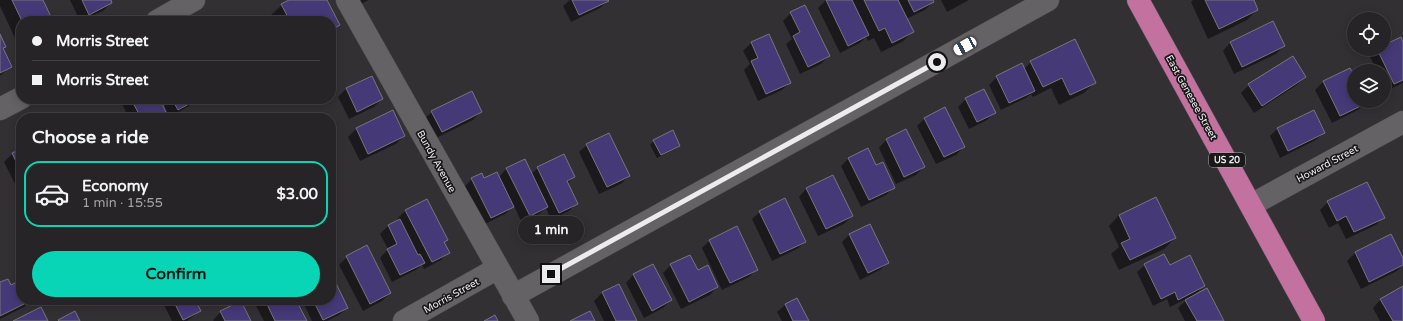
<!DOCTYPE html>
<meta charset="utf-8">
<style>
:root{--surface:#262427;--page:#323033;--text:#f1f3f6;--muted:#a4a4a7;--line:#424144;--accent:#08d5b5}
body{margin:0;font-family:"Varela Round",sans-serif;background:var(--page);color:var(--text);height:100vh;display:flex;flex-direction:column;font-size:15px;white-space:nowrap}
*{box-sizing:border-box;margin:0}
p{font-size:13px;color:var(--muted)}
.icon{flex:none;width:22px;height:22px;fill:none;stroke:currentColor;stroke-width:2;stroke-linecap:round;stroke-linejoin:round}
.map{position:relative;flex:1;overflow:hidden}
.details{position:absolute;left:16px;top:113px;width:320px;height:192px;display:flex;flex-direction:column;background:var(--surface);border-radius:16px;box-shadow:0 2px 10px #0003,0 0 0 1px var(--line)}
.details>*{flex:none}
.hud{position:absolute;left:16px;top:16px;width:320px;height:88px;border-radius:16px;box-shadow:0 2px 10px #0003,0 0 0 1px var(--line);display:grid;align-content:center;height:88px;padding:0 16px;background:var(--surface)}
.tools{position:absolute;left:1347px;top:12px;display:grid;gap:8px}
.tools a{display:grid;place-items:center;width:44px;height:44px;border-radius:50%;background:var(--surface);box-shadow:0 2px 10px #0003,0 0 0 1px var(--line);font-size:20px}
.end{position:absolute;width:18px;height:18px;margin:-9px;border:5px solid #ecebed;background:#111;box-shadow:0 0 0 2px #111}
.from{border-radius:50%}
.bubble{position:absolute;height:28px;border-radius:14px;background:var(--surface);box-shadow:0 2px 10px #0003,0 0 0 1px var(--line);font-size:13px;font-weight:700;line-height:28px;text-align:center}
.car{position:absolute;width:12px;height:24px;margin:-12px -6px;border-radius:5px;box-shadow:0 0 3px 1px #0007;background:linear-gradient(#fff 24%,#345 0 40%,#fff 0 76%,#345 0 86%,#fff 0)}
.hud b{display:flex;align-items:center;gap:14px;height:38px;font-size:15px}
.hud b+b{border-top:1px solid var(--line)}
.hud i{width:10px;height:10px;background:var(--text)}
ul{padding:0;list-style:none}
li{display:flex;align-items:center;gap:12px;height:66px;margin:0 8px 6px;padding:0 8px;border:2px solid transparent;border-radius:16px}
li div{flex:1}
li b{display:block;font-size:15px}
li em{font-style:normal;font-weight:700}
li.on{border-color:var(--accent)}
li>.icon{width:36px;height:36px;stroke-width:1.5}
h2{padding:0 16px;font-size:18px;line-height:48px}
.action{display:flex;gap:8px;margin-top:auto;padding:8px 16px}
.action a{flex:1;height:46px;border-radius:24px;background:var(--accent);color:#111;font-size:16px;font-weight:700;line-height:46px;text-align:center}
.map>svg:first-child{display:block}
.shadow{fill:#0007}
.building{fill:#453978;stroke:#77767b}
.lines{fill:none;stroke-linecap:round;stroke-linejoin:round}
.street-casing{stroke:#514f52;stroke-width:23}
.highway-casing{stroke:#514f52;stroke-width:23}
.street{stroke:#656266;stroke-width:22}
.highway{stroke:#c372a0;stroke-width:22}
.route{stroke:#ecebed;stroke-width:5}
.labels{text-anchor:middle;stroke-width:3.5;stroke-linejoin:round;paint-order:stroke}
.shield{fill:#1a191a;stroke:#adacae;stroke-width:1}
.shield-label{font-size:9px;font-weight:bold;fill:#ecebed}
.street-label{font-size:10px;fill:#ecebed;stroke:#1a191a}
</style>
<div class="map">
<svg width="1403" height="321" viewBox="0 0 1403 321">
<rect width="100%" height="100%" fill="#333034"/>
<!-- shadow -->
<path class="shadow" d="M0,0H42L52,21H21V51L0,6Z
M70,0H110L111,3L103,11L80,21Z
M291,0H326L338,25L331,32V21H274L271,15L282,5Z
M351,0H369L354,7Z
M570,0H607L608,1L600,8L571,22L563,6Z
M826,0H932L933,2L925,10L906,19L913,32L902,42L881,52L874,38L868,41L866,37L860,43L840,53L818,8Z
M941,0H969L947,12Z
M1193,0H1253L1257,10L1247,20L1208,39L1191,2Z
M791,13L829,56L821,64L800,74L786,44L792,39L783,21Z
M768,35L790,83L782,90L758,101L744,70L750,64L743,51L751,43Z
M0,36L5,46L2,49L11,66L0,76Z
M1230,43L1284,46L1276,54L1234,74L1223,51Z
M1403,44V83L1386,91L1384,86V71H1377L1370,57L1378,49H1384V46Z
M1031,62L1095,82L1084,93L1059,105L1051,88L1033,97L1031,94L1026,98L1001,110L989,85L997,77L1024,69Z
M1350,69L1354,78V101L1366,102L1358,110L1332,123L1315,90L1323,82Z
M371,77L382,99L374,107L349,119L338,97L346,89Z
M1305,77L1297,85L1254,113L1241,93L1249,85Z
M159,99L167,117L166,118H129L120,100Z
M161,99H201L170,117Z
M966,99L995,112L987,120L969,129L958,107Z
M392,112L404,136L396,144L360,161L348,137L356,129Z
M432,112H481L473,120L434,139L424,119Z
M101,115L103,118H95Z
M925,118L964,147L956,155L936,164L917,126Z
M1277,129L1324,133L1316,140L1280,158L1270,136Z
M906,131L924,167L916,175L896,184L879,148L886,140Z
M654,141L679,146L675,149L657,158L650,145Z
M587,145L629,176L621,184L599,194L579,152Z
M21,150V196L4,162L12,154Z
M848,159L876,167L894,187L886,195L861,207L841,166Z
M507,168L531,174L538,168L574,177L567,184L576,204L569,211L551,220L546,208L539,214L522,223L514,206L505,214L483,225L464,187L472,179L484,180L499,177Z
M832,176L852,216L844,224L818,236L799,197L806,189Z
M1155,198L1175,238L1164,249L1119,270L1111,254L1119,247L1109,226L1119,215Z
M426,200L447,239L443,243L448,252L441,260L424,269L422,265L416,270L392,282L380,258L388,249L380,234L388,226L399,221L397,219L405,211Z
M1328,202L1384,217L1376,225L1346,239L1338,223L1329,228L1320,210Z
M760,212L805,242L797,249L772,261L752,219Z
M850,234L888,263L880,270L860,280L842,242Z
M1391,236L1403,260V265L1397,271L1361,289L1347,261L1355,253Z
M710,240L757,269L749,277L722,290L702,248Z
M347,257L390,293L382,301L363,311L339,265Z
M652,265L671,300L663,308L644,318L626,283L633,275Z
M671,265L697,272L717,287L710,295L681,309L663,273Z
M1145,265L1169,266L1204,286L1195,295L1223,321H1185L1178,308L1188,298L1170,307L1167,299L1153,306L1137,272Z
M331,276L347,308L339,315L327,321H312L302,300H331Z
M21,281V300H31L24,307L0,319V284L10,287Z
M618,285L636,321H604L594,301L602,293Z
M1403,287V321H1380L1373,308L1380,300Z
M797,299L807,321H782L777,312L785,305Z
M170,300H194L200,311L187,321H172L164,305Z
M262,300H295L306,321H264L256,306Z
M221,312L250,321H214L213,320Z"/>
<!-- building -->
<path class="building" d="M12,0H43L53,21H22Z
M82,0H111L112,3L89,15Z
M289,0H327L340,25L331,30V21H290L281,4Z
M572,0H608L609,1L579,15Z
M826,0H852L869,35L848,46Z
M864,0H898L914,32L892,43L885,28L879,31Z
M908,0H933L934,2L914,12Z
M1205,0H1254L1258,10L1219,29Z
M805,5L830,56L808,67L793,36L800,32L790,12Z
M1273,21L1285,46L1242,67L1230,42Z
M0,34L6,47L3,48L12,67L0,73Z
M769,34L791,83L766,94L751,61L758,58L751,42Z
M1401,37L1403,42V80L1394,84L1377,49H1384V45Z
M1075,39L1096,83L1070,95L1062,78L1043,87L1030,61Z
M1293,56L1306,77L1262,106L1248,84Z
M1022,63L1035,91L1009,103L996,76Z
M1350,68L1354,76V101H1366L1367,103L1340,116L1323,81Z
M372,76L383,99L357,112L346,88Z
M984,89L996,113L977,122L965,98Z
M472,91L482,112L442,132L431,111Z
M131,99H160L168,117L141,118Z
M172,99H198L178,110Z
M945,107L965,147L944,157L924,118Z
M393,110L405,136L368,154L356,128Z
M1314,110L1325,133L1288,151L1277,128Z
M906,129L925,167L904,177L886,139Z
M673,130L680,146L661,155L653,140Z
M609,133L630,176L607,187L586,144Z
M868,148L876,165L883,162L895,188L869,200L848,158Z
M21,149V172L12,153Z
M564,154L575,177L567,181L578,204L559,213L537,167Z
M525,159L548,207L530,216L506,168Z
M497,172L514,207L491,218L471,178L482,173L484,178Z
M833,175L853,216L826,229L806,188Z
M1367,182L1385,218L1354,232L1346,216L1337,221L1327,201Z
M1156,197L1176,238L1130,260L1121,243L1130,239L1119,215Z
M785,198L806,242L780,254L759,211Z
M427,199L448,240L444,242L450,253L432,262L405,210Z
M400,219L418,255L420,254L425,263L400,275L387,249L397,244L388,225Z
M870,224L889,263L868,273L849,234Z
M737,226L758,270L730,283L709,240Z
M1391,234L1403,258V265L1369,282L1355,252Z
M367,245L391,293L370,304L346,256Z
M1164,254L1170,265L1190,255L1205,286L1178,300L1175,292L1161,299L1144,264Z
M690,255L698,270L708,265L718,287L689,302L670,264Z
M653,264L672,300L652,311L633,274Z
M331,273L348,308L323,320L313,300H331Z
M8,279L11,285L21,280V300H32L0,316V282Z
M619,284L637,321H616L602,292Z
M1403,286V321H1393L1380,299Z
M1207,288L1224,321H1197L1185,300Z
M797,298L809,321H793L785,304Z
M173,300H195L201,311L183,320Z
M265,300H296L307,321H275Z
M241,301L251,321H225L220,311Z
M41,307L48,321H13Z
M75,311L80,321H59L58,320Z
M590,311L595,321H570Z
M495,315L498,321H484Z"/>
<g class="lines">
<!-- street casing -->
<g class="street-casing">
<path id="street" d="M347,0L528,321
M157,21L194,0
M0,109L21,98
M1251,205L1403,122
M513,296L1048,0
M404,321L498,268"/>
</g>
<!-- highway casing -->
<g class="highway-casing">
<path id="highway" d="M1138,0L1314,321"/>
</g>
<!-- street -->
<use href="#street" class="street"/>
<!-- highway -->
<use href="#highway" class="highway"/>
</g>
<g class="lines">
<!-- route -->
<path class="route" d="M551,274L937,62"/>
</g>
<g class="labels">
<!-- shield labels -->
<rect class="shield" x="1209" y="153" width="36" height="14" rx="3"/>
<g class="shield-label">
<text x="1227" y="163">US 20</text>
</g>
<!-- street labels -->
<g class="street-label">
<text transform="translate(1192 97) rotate(61)" y="4">East Genesee Street</text>
<text transform="translate(437 161) rotate(61)" y="4">Bundy Avenue</text>
<text transform="translate(1327 163) rotate(-28)" y="4">Howard Street</text>
<text transform="translate(451 295) rotate(-29)" y="4">Morris Street</text>
</g>
</g>
</svg>
<div class="tools">
<a><svg class="icon" aria-label="locate" viewBox="0 0 24 24"><circle cx="12" cy="12" r="6"/><path d="M12 2v4M12 18v4M2 12h4M18 12h4"/></svg></a>
<a><svg class="icon" aria-label="layers" viewBox="0 0 24 24"><path d="M12 4l9 5-9 5-9-5zM3 14l9 5 9-5"/></svg></a>
</div>
<i class="end from" style="left:937px;top:62px"></i>
<i class="end" style="left:551px;top:274px"></i>
<div class="bubble" style="left:518px;top:216px;width:66px">1 min</div>
<i class="car" style="left:965px;top:46px;rotate:241deg"></i>
<div class="hud">
<b><i class="from"></i>Morris Street</b>
<b><i></i>Morris Street</b>
</div>
<section class="details">
<h2>Choose a ride</h2>
<ul>
<li class="on"><svg class="icon" aria-label="car" viewBox="0 0 24 24"><path d="M5 17H2v-5l4-1 3-4h7l3 4 3 1v5h-3M9 17h6M6 11h13"/><circle cx="7" cy="17" r="2"/><circle cx="17" cy="17" r="2"/></svg><div><b>Economy</b><p>1 min · 15:55</p></div><em>$3.00</em></li>
</ul>
<div class="action"><a>Confirm</a></div>
</section>
</div>
